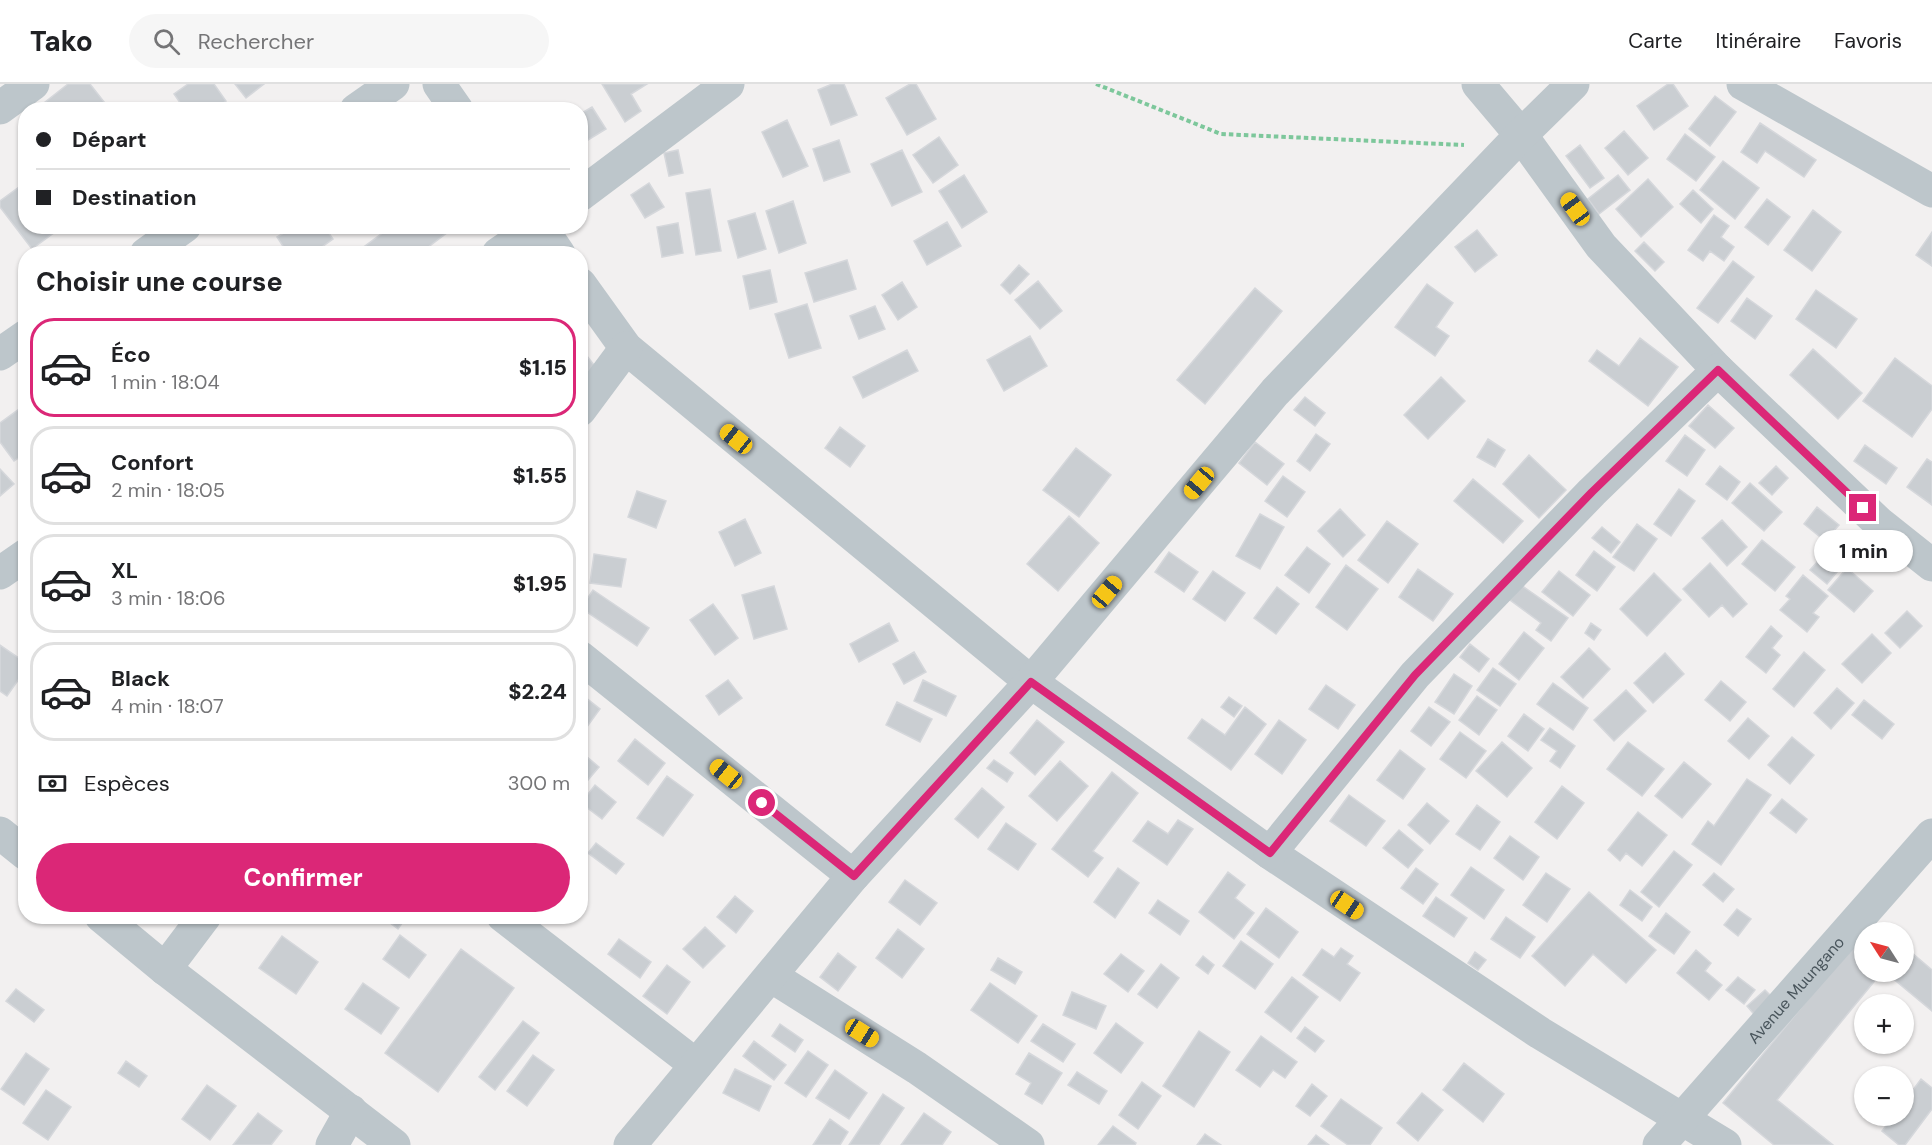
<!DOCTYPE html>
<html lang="fr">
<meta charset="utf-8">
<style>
:root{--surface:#fff;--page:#f6f6f6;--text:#202124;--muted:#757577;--line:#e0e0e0;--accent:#db2777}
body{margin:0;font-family:"DM Sans",sans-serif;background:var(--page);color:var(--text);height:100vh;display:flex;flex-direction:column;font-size:22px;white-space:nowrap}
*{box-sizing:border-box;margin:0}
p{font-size:20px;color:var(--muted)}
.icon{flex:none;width:33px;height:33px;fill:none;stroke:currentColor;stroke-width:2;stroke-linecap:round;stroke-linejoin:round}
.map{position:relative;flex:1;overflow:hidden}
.details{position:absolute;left:18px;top:162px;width:570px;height:678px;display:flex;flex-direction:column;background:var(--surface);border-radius:24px;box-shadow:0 2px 4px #0004}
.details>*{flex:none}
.hud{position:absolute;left:18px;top:18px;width:570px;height:132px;border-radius:24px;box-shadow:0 2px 4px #0004;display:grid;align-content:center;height:132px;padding:0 18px;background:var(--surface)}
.needle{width:39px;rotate:306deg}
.controls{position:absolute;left:1854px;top:838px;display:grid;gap:12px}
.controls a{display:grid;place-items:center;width:60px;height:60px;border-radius:50%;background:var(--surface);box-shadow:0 2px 4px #0004;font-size:30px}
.end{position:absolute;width:27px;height:27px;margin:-14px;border:8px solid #db2777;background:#fff;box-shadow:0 0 0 3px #fff}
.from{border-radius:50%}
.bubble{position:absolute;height:42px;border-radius:21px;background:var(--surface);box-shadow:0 2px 4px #0004;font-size:20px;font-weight:800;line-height:42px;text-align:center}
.car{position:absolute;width:18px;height:36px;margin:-18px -9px;border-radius:8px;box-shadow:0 0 4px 2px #0007;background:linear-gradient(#f5c518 24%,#345 0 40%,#f5c518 0 76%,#345 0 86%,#f5c518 0)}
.hud b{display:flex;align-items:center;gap:21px;height:57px;font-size:22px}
.hud b+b{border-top:2px solid var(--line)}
.hud i{width:15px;height:15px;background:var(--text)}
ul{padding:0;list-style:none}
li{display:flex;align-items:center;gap:18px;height:99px;margin:0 12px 9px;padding:0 6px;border:3px solid var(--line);border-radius:24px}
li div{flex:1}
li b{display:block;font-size:22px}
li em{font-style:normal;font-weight:800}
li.current{border-color:var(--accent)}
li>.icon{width:54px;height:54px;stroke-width:1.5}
h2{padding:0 18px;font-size:27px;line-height:72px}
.pay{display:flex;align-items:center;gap:15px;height:66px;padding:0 18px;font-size:22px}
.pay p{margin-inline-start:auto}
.action{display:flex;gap:12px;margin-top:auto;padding:12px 18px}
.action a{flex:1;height:69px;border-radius:36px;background:var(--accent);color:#fff;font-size:24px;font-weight:800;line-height:69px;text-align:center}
header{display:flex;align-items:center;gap:36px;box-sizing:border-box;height:84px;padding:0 30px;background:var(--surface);border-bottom:2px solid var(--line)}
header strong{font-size:28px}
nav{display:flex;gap:33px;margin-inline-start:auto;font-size:21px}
.search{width:420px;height:54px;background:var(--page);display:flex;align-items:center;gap:15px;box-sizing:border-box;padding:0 21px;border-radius:33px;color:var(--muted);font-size:22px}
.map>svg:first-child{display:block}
.building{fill:#caced2;stroke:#d5d7db;stroke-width:1.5}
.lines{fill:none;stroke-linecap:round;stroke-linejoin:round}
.path{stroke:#7dc79b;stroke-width:4;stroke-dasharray:4.5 3;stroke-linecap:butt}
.minor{stroke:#bdc6cb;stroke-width:33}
.route{stroke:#db2777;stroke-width:8}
.labels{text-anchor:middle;stroke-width:4.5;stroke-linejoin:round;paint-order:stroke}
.street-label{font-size:16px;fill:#49555c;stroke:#fff}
</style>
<header>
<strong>Tako</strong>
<div class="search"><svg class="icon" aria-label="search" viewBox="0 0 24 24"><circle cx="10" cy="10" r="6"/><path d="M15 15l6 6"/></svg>Rechercher</div>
<nav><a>Carte</a><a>Itinéraire</a><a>Favoris</a></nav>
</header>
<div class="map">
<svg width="1932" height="1061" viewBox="0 0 1932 1061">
<rect width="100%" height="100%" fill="#f2f0f0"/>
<!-- building -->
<path class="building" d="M68,0H90L105,19L96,26H35Z
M188,0H214L226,17L214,26H185L174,10Z
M235,0H264L246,14Z
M602,0H647L631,10L641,27L625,38Z
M832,0H844L857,31L831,41L818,6Z
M910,0H916L936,35L907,51L886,14Z
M1668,0H1673L1688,22L1654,46L1637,22Z
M1715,12L1736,28L1710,62L1689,45Z
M592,23L606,45L580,61V30Z
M787,36L808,82L783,93L762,48Z
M1760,39L1816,76L1804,93L1765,67L1757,79L1741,68Z
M1624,47L1648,74L1628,91L1605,64Z
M1685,50L1715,73L1696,97L1667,75Z
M939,53L958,81L933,99L913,71Z
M839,56L850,88L824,97L813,65Z
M1580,61L1604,94L1590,104L1566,72Z
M678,66L683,89L669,92L664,69Z
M902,66L922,108L892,122L871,80Z
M1723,77L1759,104L1735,135L1700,106Z
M964,91L987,128L962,144L939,107Z
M1618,91L1630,106L1599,130L1588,115Z
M1648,95L1673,123L1641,153L1616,125Z
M26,98V142H57L59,145L32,165L0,123V117Z
M649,99L664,123L645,134L631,111Z
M710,105L721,167L696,171L686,109Z
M1693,106L1713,125L1701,139L1680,120Z
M1767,115L1790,133L1768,161L1745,143Z
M793,117L806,159L779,169L766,127Z
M1813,126L1841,148L1812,187L1784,166Z
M755,129L766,165L738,174L728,137Z
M1714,131L1729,142L1721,153L1734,163L1724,177L1710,167L1703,177L1688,166Z
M947,138L961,162L927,181L914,157Z
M678,139L683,169L662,173L657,143Z
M283,142H324L333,155L312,170H288L277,153L287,147Z
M392,142H444L448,148L419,170H365L361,165Z
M1477,146L1497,171L1475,188L1455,163Z
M1932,148V182L1916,171Z
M1644,158L1664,178L1655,187L1635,167Z
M847,176L856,205L814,218L805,189Z
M1733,177L1754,193L1718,239L1697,224Z
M1019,181L1029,190L1010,210L1001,201Z
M770,186L777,218L750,225L743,192Z
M1038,197L1062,227L1040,245L1015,216Z
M902,198L917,223L898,236L882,211Z
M1427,200L1453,219L1436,243L1449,252L1435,272L1395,243Z
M1255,204L1282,227L1205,320L1177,296Z
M1816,206L1857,235L1836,264L1796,235Z
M1747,214L1772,232L1755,255L1731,237Z
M807,220L821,264L789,274L775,230Z
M875,222L885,245L859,255L850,232Z
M1030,252L1047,282L1004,307L987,276Z
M1640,254L1678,283L1648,322L1589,277L1597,266L1619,282Z
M580,263L598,286L580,300Z
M1813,265L1862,309L1838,335L1790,291Z
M907,266L918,287L863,314L853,293Z
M1895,274L1932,302V325L1912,353L1863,317Z
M1441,293L1465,317L1428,355L1404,331Z
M1305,313L1325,329L1315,342L1294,326Z
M26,320V369L14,377L0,358V339Z
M1708,321L1734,344L1715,364L1689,342Z
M840,343L865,362L850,383L825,364Z
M1316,350L1330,360L1310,387L1297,377Z
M1685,351L1705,366L1687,392L1666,377Z
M1488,355L1505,366L1495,383L1477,373Z
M1255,358L1284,380L1267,401L1239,379Z
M1865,361L1897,384L1886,400L1854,377Z
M1076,364L1111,391L1079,433L1043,406Z
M1529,371L1566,406L1539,434L1503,400Z
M1927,375L1932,378V421L1907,403Z
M1720,382L1740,398L1727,416L1706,400Z
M1776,382L1788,394L1772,411L1759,399Z
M0,385L14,400L0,412Z
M1283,392L1305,408L1287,433L1265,417Z
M1473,395L1523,437L1503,459L1454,417Z
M1750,399L1782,428L1764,447L1732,419Z
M1679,405L1695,417L1671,452L1654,440Z
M637,407L666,417L656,444L628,433Z
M1817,423L1839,441L1825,457L1804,440Z
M1340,425L1365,451L1343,473L1318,447Z
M1260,430L1284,443L1260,485L1236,472Z
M1069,432L1099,459L1058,507L1027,480Z
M745,435L761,469L735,482L719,448Z
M1722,436L1747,463L1727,482L1702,454Z
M1387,437L1418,460L1388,499L1358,476Z
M1637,440L1657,455L1634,487L1613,473Z
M1602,443L1620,458L1611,469L1592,454Z
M1762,456L1795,483L1775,507L1742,480Z
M1307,463L1330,480L1309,509L1285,491Z
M1594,467L1615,483L1597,507L1576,491Z
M1169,468L1198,488L1184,508L1155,488Z
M1826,468L1842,482L1827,500L1810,486Z
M594,470L626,475L621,503L590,499Z
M1710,479L1747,520L1733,533L1722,521L1709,533L1683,505Z
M1346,481L1378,505L1347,546L1316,523Z
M1847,484L1873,507L1854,528L1828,506Z
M1418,485L1453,510L1433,537L1399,513Z
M1213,487L1245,509L1225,537L1193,515Z
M1559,487L1590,511L1573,532L1542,508Z
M1654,489L1681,516L1647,552L1620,525Z
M1803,491L1828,512L1813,529L1819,533L1807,548L1780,526L1790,515L1786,512Z
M1521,501L1568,534L1551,557L1536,546L1541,539L1510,516Z
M774,502L787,545L754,555L742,511Z
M1277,503L1299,520L1276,550L1254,534Z
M593,506L649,544L637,562L581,524Z
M713,520L738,554L715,571L690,536Z
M1907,527L1922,542L1900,564L1885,549Z
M889,539L898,557L859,578L850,560Z
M1591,539L1601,546L1594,556L1585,549Z
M1771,542L1782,552L1772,564L1780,571L1766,589L1746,573Z
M1524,548L1544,564L1519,596L1499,580Z
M1872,550L1891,569L1862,599L1842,580Z
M1470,560L1489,575L1479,588L1460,573Z
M0,561L26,579V585L7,612L0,607Z
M1589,564L1610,585L1583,614L1561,593Z
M914,568L926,588L904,600L893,580Z
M1804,568L1825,586L1794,623L1773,605Z
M1665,569L1684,590L1653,619L1634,599Z
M1493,584L1516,600L1500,622L1477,606Z
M1454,590L1472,602L1454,630L1435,618Z
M728,596L742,614L719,631L706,612Z
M923,596L956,612L946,632L914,617Z
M1721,597L1746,618L1730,637L1705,616Z
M1553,599L1588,624L1573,646L1537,620Z
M1326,601L1355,621L1338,645L1309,625Z
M1837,604L1854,619L1831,645L1814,629Z
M1626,606L1646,627L1614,657L1594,636Z
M1477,612L1497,626L1479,651L1459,636Z
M585,613L600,625L581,651L580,619Z
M1229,613L1242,622L1234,633L1221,623Z
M1864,616L1894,640L1882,655L1852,631Z
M897,618L932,635L920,658L886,641Z
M1245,623L1266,640L1231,686L1188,654L1202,635L1225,651Z
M1429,623L1450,638L1431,662L1411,647Z
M1524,630L1544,645L1528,667L1508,652Z
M1748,634L1769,652L1749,675L1728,657Z
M1037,636L1064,658L1035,691L1010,669Z
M1279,636L1306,656L1282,690L1255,670Z
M1550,644L1575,662L1560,684L1550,677L1557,667L1541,656Z
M1460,648L1486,667L1466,694L1440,675Z
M1792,653L1814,671L1790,700L1768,681Z
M635,655L665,679L648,701L618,677Z
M1502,658L1532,684L1507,713L1476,687Z
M1628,658L1664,685L1642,712L1607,685Z
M1400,666L1425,685L1403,715L1377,696Z
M580,667L599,683L582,703L580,702Z
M994,676L1013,689L1007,698L987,684Z
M1060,677L1088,702L1057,737L1029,712Z
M1684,678L1711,700L1682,734L1655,712Z
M1112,688L1138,709L1093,767L1103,774L1088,793L1052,765Z
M667,692L693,711L663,752L637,734Z
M1747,695L1771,711L1721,781L1692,760L1708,737L1714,742Z
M595,701L616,718L602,735L581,719Z
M1562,702L1584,719L1557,755L1535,738Z
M982,704L1004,723L978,754L955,735Z
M1349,711L1385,737L1366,762L1330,737Z
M1782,715L1807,735L1796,749L1770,729Z
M1427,719L1449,737L1430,760L1408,741Z
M1477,721L1500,738L1480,766L1456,750Z
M1638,728L1667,751L1642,782L1626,769L1620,777L1608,766Z
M1178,736L1193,745L1167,781L1133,757L1148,737L1168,750Z
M1006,739L1036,760L1018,786L988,765Z
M1399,746L1423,766L1408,784L1383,764Z
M1510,752L1539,773L1523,796L1494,774Z
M596,759L624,780L616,790L588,769Z
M1674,767L1692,781L1659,823L1641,808Z
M1471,783L1504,806L1484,835L1451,811Z
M1118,784L1139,799L1115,834L1094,818Z
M1416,784L1438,800L1423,820L1401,804Z
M1228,788L1245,801L1235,814L1254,829L1234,855L1199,828Z
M1546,789L1570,805L1547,838L1523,821Z
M1714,789L1734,805L1723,818L1703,801Z
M905,796L937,819L920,841L889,818Z
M1630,806L1652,823L1642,837L1620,821Z
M1589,808L1656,866L1626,899L1593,870L1565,902L1532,872Z
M735,812L753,827L736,849L717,833Z
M1436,813L1467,834L1454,853L1423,832Z
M1158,816L1189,837L1180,851L1149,829Z
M1266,824L1298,848L1279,874L1247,850Z
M1737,825L1751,835L1738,852L1724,841Z
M1666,829L1690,848L1674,870L1649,852Z
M381,832H407L398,845Z
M1506,833L1535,853L1520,874L1491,855Z
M1872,837L1887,849H1864V888H1882L1777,1016L1833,1061H1774L1723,1019Z
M705,843L725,862L703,884L683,865Z
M898,845L924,865L902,894L876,874Z
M400,851L426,871L409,894L383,875Z
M282,852L318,878L296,910L259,884Z
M619,855L651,878L640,894L608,870Z
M1241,857L1273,880L1255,905L1223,882Z
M1904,862L1932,886V927L1885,888H1904Z
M1341,864L1353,872L1347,880L1360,889L1340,917L1303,891L1322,865L1334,873Z
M461,865L514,904L438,1008L385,969Z
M1696,866L1711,879L1705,887L1722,901L1709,916L1677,889Z
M1475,868L1486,876L1478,886L1468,879Z
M838,869L856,883L838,907L820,893Z
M1121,870L1144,887L1128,908L1104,890Z
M1203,872L1214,881L1208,890L1196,881Z
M998,874L1022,888L1015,900L991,886Z
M1161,880L1179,894L1157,924L1138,910Z
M667,881L690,898L667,930L643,912Z
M1292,893L1318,913L1291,948L1265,928Z
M1738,893L1755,906L1744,920L1726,906Z
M363,899L399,924L381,950L345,925Z
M990,899L1037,932L1018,959L971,926Z
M16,905L44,926L34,938L6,917Z
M1765,906L1777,918L1758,935L1747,922Z
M1072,908L1106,922L1096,945L1063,931Z
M523,937L539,949L495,1006L479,993Z
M1116,939L1143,959L1121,989L1094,969Z
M780,940L803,956L795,968L772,952Z
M1043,940L1075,960L1063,978L1031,957Z
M1305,943L1324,957L1315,968L1297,954Z
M1199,947L1230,968L1194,1023L1163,1002Z
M1261,952L1297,978L1285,994L1273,986L1260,1003L1236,986Z
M754,957L786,981L774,996L743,972Z
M808,967L828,981L806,1013L785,999Z
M26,969L49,985L24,1021L1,1005Z
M1029,969L1062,989L1042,1020L1025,1010L1031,999L1016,990Z
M533,971L554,986L527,1022L507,1007Z
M126,977L147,992L139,1003L118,989Z
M1464,979L1504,1010L1483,1038L1443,1006Z
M735,985L771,1002L759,1027L723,1009Z
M835,986L867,1009L849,1035L816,1014Z
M1077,988L1107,1007L1099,1020L1068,1001Z
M1921,995L1932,1004V1025L1905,1061H1899L1882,1047L1893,1032H1904V1018Z
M1142,998L1161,1012L1138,1045L1119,1031Z
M1312,1000L1327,1012L1310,1032L1296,1022Z
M207,1001L236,1022L210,1056L182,1035Z
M46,1006L71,1023L48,1056L23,1039Z
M1422,1009L1443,1026L1418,1057L1397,1039Z
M883,1010L904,1024L879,1061H849Z
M1341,1015L1382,1044L1370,1061H1348L1321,1042Z
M258,1029L282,1047L271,1061H233Z
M924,1029L951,1048L942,1061H901Z
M830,1035L848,1048L840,1061H813Z
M1113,1042L1136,1059L1135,1061H1098Z
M1205,1050L1221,1061H1197Z
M1316,1051L1329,1061H1308Z"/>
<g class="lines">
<!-- path -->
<path class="path" d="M1096,0L1221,50L1464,61"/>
<!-- minor -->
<g class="minor">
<path d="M439,0L457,26"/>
<path d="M1478,0L1521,51L1601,162L1718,286L1879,439L1932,481"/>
<path d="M1743,0L1932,107"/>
<path d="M0,24L33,0"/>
<path d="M356,26L393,0"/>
<path d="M580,111L728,0"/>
<path d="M540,142L559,170"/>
<path d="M146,170L185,142"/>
<path d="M498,170L539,142"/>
<path d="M580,200L626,264L1031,598L1270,769L1540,949L1725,1061"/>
<path d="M0,270L26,252"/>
<path d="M580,326L626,264"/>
<path d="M0,489L26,471"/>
<path d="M580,573L853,792"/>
<path d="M0,749L26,770"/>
<path d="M1270,769L1415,591L1592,408L1718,286"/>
<path d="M101,832L165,885L394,1061"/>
<path d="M503,832L696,981"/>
<path d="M165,885L205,832"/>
<path d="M771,892L917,984L1028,1061"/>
<path d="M332,1061L351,1027"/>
<path d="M630,1061L853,792L1031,598L1275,308L1521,51L1573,0"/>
<path id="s1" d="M1659,1061L1932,751"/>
</g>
</g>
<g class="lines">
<!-- route -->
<path class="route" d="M762,719L854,792L1031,598L1270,769L1415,591L1592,408L1718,286L1863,424"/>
</g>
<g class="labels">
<!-- street labels -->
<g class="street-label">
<text dy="6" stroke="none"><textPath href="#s1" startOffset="207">Avenue Muungano</textPath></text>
</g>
</g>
</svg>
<div class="controls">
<a><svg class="needle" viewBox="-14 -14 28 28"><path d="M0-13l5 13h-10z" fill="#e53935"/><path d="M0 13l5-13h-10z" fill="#757577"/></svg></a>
<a>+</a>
<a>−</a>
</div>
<i class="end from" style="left:762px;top:719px"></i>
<i class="end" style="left:1863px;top:424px"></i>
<div class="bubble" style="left:1814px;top:446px;width:99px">1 min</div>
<i class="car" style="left:1575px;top:125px;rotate:324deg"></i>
<i class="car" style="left:736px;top:355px;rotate:309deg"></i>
<i class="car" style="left:1199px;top:399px;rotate:220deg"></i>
<i class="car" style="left:1107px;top:508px;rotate:40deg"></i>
<i class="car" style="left:726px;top:690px;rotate:309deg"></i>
<i class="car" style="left:1347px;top:821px;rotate:124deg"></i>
<i class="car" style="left:862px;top:949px;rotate:122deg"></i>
<div class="hud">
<b><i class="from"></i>Départ</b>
<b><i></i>Destination</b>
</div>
<section class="details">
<h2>Choisir une course</h2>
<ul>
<li class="current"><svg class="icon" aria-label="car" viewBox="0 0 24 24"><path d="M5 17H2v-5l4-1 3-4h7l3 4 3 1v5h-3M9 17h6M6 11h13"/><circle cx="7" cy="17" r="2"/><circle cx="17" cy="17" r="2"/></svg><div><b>Éco</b><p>1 min · 18:04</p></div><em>$1.15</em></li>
<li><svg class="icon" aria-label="car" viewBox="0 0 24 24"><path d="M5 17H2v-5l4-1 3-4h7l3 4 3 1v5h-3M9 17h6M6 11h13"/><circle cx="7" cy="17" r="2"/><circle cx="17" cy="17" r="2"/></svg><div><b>Confort</b><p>2 min · 18:05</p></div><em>$1.55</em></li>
<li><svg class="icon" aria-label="car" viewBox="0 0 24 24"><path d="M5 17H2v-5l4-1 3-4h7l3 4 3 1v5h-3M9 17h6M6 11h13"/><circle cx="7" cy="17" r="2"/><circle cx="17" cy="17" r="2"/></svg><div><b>XL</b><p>3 min · 18:06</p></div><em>$1.95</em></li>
<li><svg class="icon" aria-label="car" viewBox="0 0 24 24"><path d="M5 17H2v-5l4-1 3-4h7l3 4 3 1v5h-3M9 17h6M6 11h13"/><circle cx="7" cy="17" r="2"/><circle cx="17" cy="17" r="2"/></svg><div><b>Black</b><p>4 min · 18:07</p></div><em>$2.24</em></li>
</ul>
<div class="pay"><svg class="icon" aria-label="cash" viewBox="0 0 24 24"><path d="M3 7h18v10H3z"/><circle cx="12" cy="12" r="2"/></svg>Espèces<p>300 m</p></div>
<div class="action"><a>Confirmer</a></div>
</section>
</div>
